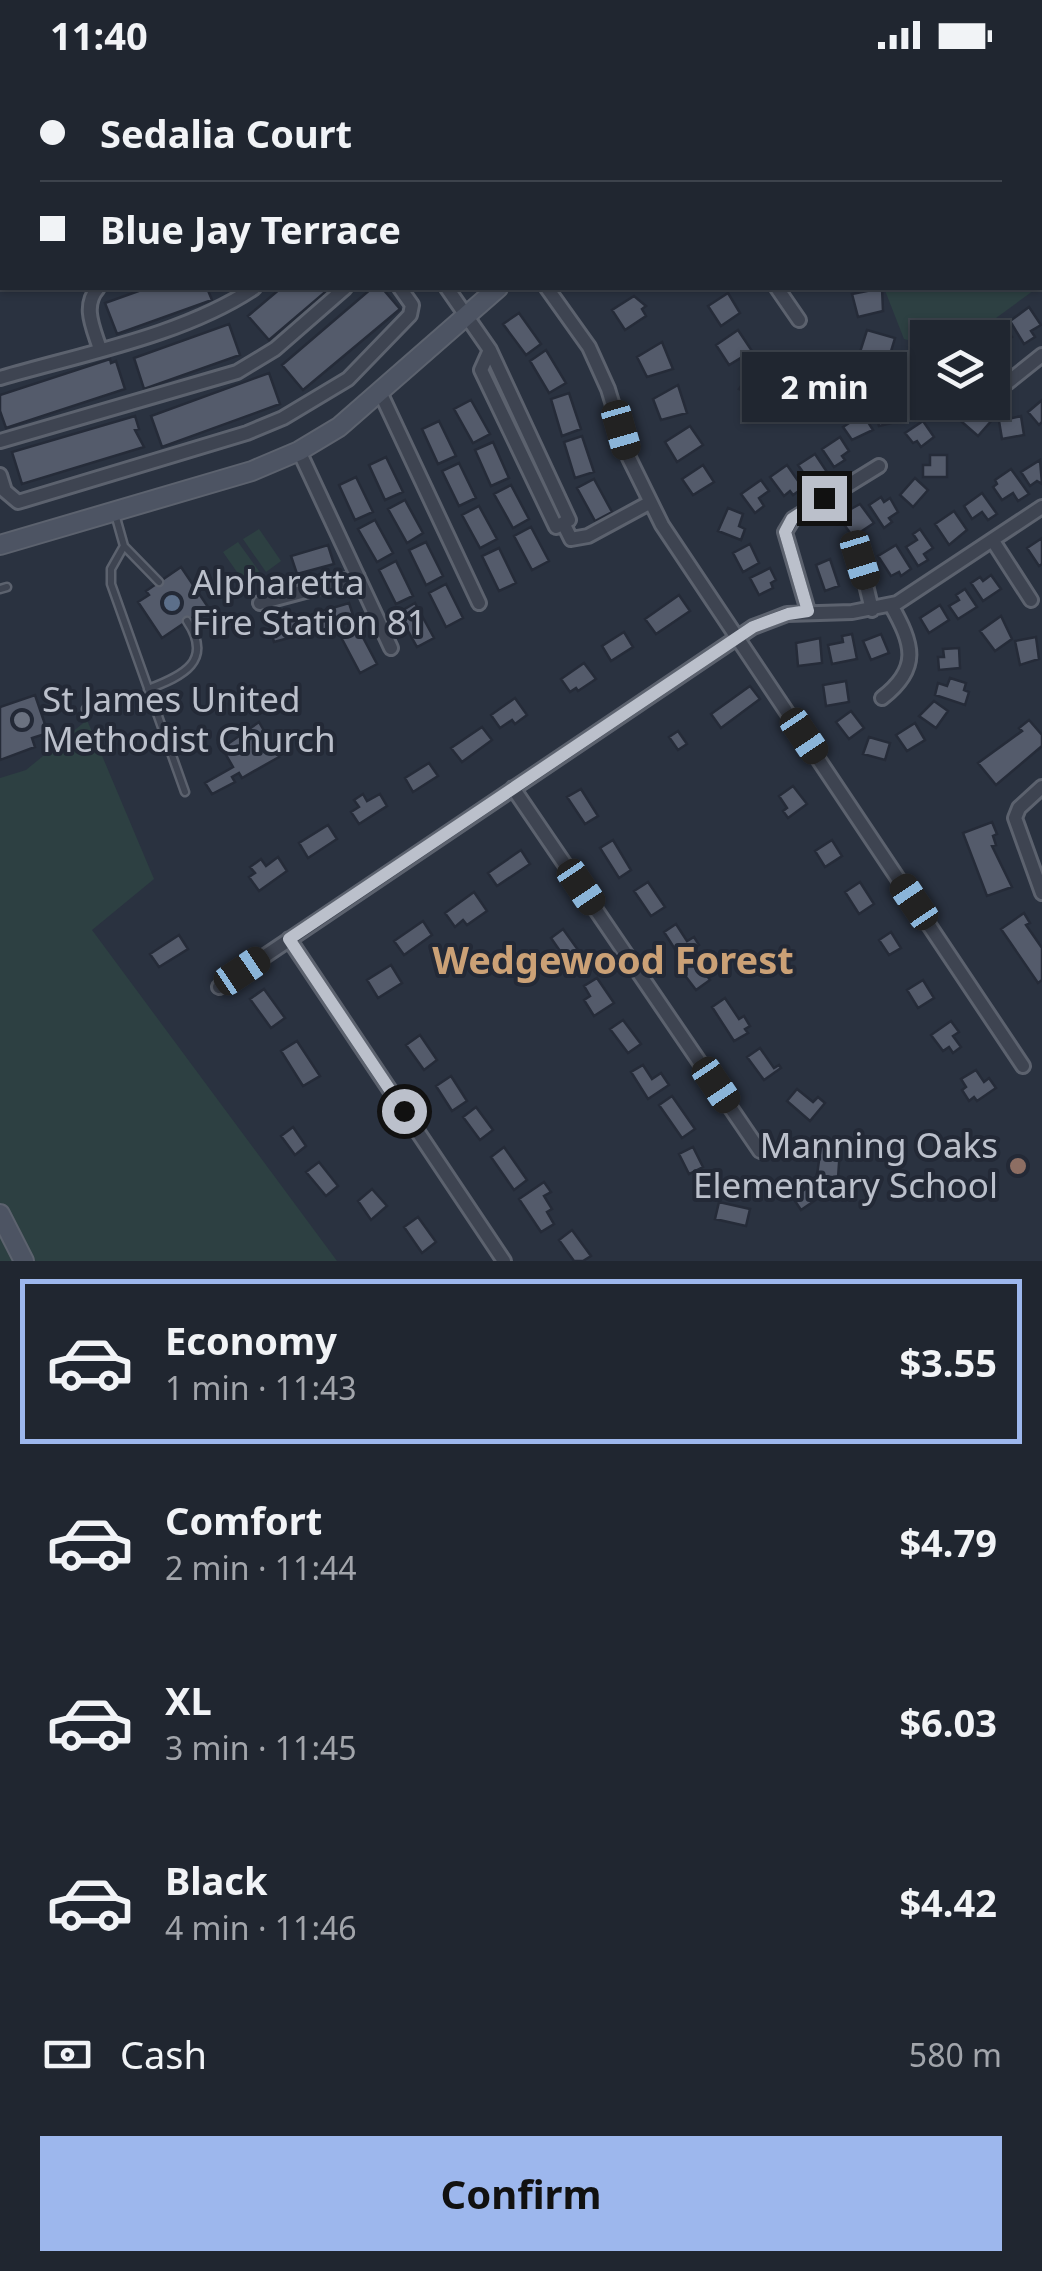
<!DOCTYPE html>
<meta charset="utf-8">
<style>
:root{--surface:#202630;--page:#282e38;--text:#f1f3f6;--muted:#a2a5ab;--line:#3d434c;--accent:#9db7ed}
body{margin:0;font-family:"Noto Sans",sans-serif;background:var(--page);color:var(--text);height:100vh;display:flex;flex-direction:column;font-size:38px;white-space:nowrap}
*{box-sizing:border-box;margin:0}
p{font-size:32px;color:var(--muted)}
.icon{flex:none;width:55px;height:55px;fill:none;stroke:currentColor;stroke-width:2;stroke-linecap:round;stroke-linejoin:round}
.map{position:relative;height:1191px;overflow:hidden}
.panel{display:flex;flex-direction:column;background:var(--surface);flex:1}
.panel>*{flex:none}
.hud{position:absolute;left:0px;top:0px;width:1042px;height:220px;box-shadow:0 2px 8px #0004,0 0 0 2px var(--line);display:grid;align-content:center;height:220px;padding:0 40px;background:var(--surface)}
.tools{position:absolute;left:910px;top:250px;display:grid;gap:20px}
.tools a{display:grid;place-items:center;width:100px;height:100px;border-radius:0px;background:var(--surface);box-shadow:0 2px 8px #0004,0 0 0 2px var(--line);font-size:50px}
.end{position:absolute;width:45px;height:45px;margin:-22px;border:12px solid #bbc0cb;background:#111;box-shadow:0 0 0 5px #111}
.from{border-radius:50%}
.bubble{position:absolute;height:70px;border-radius:0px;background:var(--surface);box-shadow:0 2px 8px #0004,0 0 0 2px var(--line);font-size:32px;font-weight:700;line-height:70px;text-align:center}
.car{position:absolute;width:30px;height:60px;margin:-30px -15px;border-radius:12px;box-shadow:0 0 8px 2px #0007;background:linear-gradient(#222 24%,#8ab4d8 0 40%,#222 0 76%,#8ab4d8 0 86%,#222 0)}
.hud b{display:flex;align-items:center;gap:35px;height:95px;font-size:38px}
.hud b+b{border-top:2px solid var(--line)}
.hud i{width:25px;height:25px;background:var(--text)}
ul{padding:18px 0 0;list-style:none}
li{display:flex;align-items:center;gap:30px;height:165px;margin:0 20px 15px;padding:0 20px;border:5px solid transparent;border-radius:0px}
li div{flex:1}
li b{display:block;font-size:38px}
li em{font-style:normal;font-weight:700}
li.on{border-color:var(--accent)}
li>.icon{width:90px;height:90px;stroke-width:1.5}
.pay{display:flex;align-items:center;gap:25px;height:110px;padding:0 40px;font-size:38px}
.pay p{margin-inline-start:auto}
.action{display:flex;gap:20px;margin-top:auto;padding:20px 40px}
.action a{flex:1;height:115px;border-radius:0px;background:var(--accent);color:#111;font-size:40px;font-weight:700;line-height:115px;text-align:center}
.status{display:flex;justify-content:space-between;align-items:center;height:70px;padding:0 50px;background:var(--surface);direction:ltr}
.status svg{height:28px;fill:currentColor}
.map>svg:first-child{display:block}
.green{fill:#2d4042}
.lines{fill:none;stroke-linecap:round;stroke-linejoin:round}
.stream{stroke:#424f67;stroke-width:4}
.building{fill:#545b6b;stroke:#252b38;stroke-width:2.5}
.lane-casing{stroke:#5c626e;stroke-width:11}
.street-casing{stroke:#5c626e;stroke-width:18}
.secondary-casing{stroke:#5c626e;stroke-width:22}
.lane{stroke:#3e4451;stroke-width:6}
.street{stroke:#3e4451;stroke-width:12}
.secondary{stroke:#4d5463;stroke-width:18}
.route{stroke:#bbc0cb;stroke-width:12}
.service-dot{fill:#5c6f8a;stroke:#232936;stroke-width:4}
.worship-dot{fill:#6b7280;stroke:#232936;stroke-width:4}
.education-dot{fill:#8d6e63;stroke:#232936;stroke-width:4}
.labels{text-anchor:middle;stroke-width:8;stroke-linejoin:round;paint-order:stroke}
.poi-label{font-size:35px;fill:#bbc0cb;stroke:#232936;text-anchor:start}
.neighbourhood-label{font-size:38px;font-weight:bold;fill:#cba176;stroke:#232936}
</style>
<div class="status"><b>11:40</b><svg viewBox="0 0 49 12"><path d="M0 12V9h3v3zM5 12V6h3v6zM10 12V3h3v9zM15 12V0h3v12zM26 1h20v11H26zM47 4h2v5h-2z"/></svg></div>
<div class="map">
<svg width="1042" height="1191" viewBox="0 0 1042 1191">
<rect width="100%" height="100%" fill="#2a3240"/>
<!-- green -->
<path class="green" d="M806,0H1042V214L1040,2H803Z
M884,218H1037L970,267L928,268L927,299L919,293L924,274L904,269Z
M259,459L281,491L266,502L243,469Z
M238,472L261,504L246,515L223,482Z
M87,650L154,809L92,860L337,1191H0V708L26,700Z"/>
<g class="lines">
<!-- stream -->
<path class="stream" d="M987,0L991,2
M228,2L235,0
M1040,14L1042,15
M0,136L2,134"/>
</g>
<!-- building -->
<path class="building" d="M147,218H207L212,230L117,264L105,233Z
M281,218H330L269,270L248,246Z
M372,218H382L400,239L303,320L282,295Z
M882,218L883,241L858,247L852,224Z
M728,223L740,243L721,256L708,236Z
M634,226L646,236L642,239L646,246L625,260L612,240Z
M1029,237L1041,255L1031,261L1035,267L1024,274L1010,251Z
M519,243L541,274L526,285L503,254Z
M1002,253L1012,267L992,281V268H982Z
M229,254L240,285L144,319L134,288Z
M738,260L752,281L729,295L716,275Z
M867,260L895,268L888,291L860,282Z
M662,272L673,299L647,307L637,287Z
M546,280L566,313L549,323L530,291Z
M110,289L111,293L116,291L125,319L6,358L0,341V325Z
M840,289L854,309L835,321L822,302Z
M755,297L775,311L761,330L739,319Z
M269,303L280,334L162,377L151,346Z
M787,313L810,315L809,341L785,340Z
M678,315L687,343L661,350L653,329Z
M569,323L581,359L562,366L551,329Z
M471,330L490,364L473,373L454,339Z
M1042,330V352L1039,355L1028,342Z
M896,332L900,351L879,356L875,338Z
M976,335L993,349L978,366L962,352Z
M863,344L873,360L852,370L843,357Z
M135,346L139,359L135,360L144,377L22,414L12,382Z
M1021,346L1024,365L1002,369L999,351Z
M439,351L456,386L438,394L422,359Z
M923,351L934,367L921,377L917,371L913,373L905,363Z
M690,356L703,375L677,392L665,372Z
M582,366L594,402L575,408L564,372Z
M840,367L849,381L842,386L845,390L834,397L822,379Z
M493,372L509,408L491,416L475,380Z
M815,384L827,402L816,410L813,404L807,408L798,395Z
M930,385H947V407H923V395H930Z
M386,387L403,422L385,430L369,395Z
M1040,390L1042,414L1037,411L1030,416L1021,402Z
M459,393L476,428L459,436L442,401Z
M703,395L714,412L693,425L682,409Z
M787,395L803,418L793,425L790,421L784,426L770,407Z
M1011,399L1029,424L1018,431L1013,423L1002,430L993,417L997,414L995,410Z
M356,407L373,442L355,450L339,415Z
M915,408L928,420L913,437L900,425Z
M594,409L612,442L595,451L577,418Z
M761,410L769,421L759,428L764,436L755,443L741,424Z
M511,415L529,449L513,458L494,424Z
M982,423L997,444L988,450L982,442L972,449L964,436Z
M881,427L884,432L890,428L898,442L889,448L892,452L884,458L869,435Z
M405,430L423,463L407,473L388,439Z
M860,434L874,453L853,467L838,446Z
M479,436L497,469L480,478L462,445Z
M728,438L743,444L739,456L745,459L741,470L718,461Z
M954,441L967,460L949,475L935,454Z
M375,450L393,483L377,492L358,459Z
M531,457L549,491L532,500L514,466Z
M920,459L933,478L924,484L928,490L918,496L906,477L917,470L913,464Z
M1042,468V494L1039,496L1027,478Z
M426,472L443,506L426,515L409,480Z
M750,474L759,493L743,502L733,483Z
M328,475L334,494L297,504L291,486Z
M896,475L911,499L901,506L899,502L891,506L878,486Z
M499,478L516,513L499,521L482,486Z
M830,489L839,516L825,521L816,495Z
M396,491L413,526L396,534L379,500Z
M181,497L208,537L162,568L138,532L149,525L146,521Z
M770,498L776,510L771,513L773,518L759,525L750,508Z
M991,505L1001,519L983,531L971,513L980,507L983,511Z
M446,514L463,548L446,557L429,523Z
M965,519L977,537L958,549L949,536L959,530L956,525Z
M679,525L690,541L656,564L645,549Z
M349,533L355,551L317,562L312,544Z
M415,533L434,568L417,577L398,543Z
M940,535L949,550L929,563L920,548Z
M306,544L311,562L274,572L269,554Z
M1001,546L1012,569L995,581L980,561Z
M359,560L377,594L360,603L342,569Z
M624,562L633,577L611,591L602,576Z
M852,564L857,589L832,594L828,575L843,572L842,566Z
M881,564L889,583L871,590L863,571Z
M1036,567L1039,589L1020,595L1015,571Z
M820,568L822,593L798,596L796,573Z
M959,578L960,598L939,600L938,587H944L943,579Z
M584,593L596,609L578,621L576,618L570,622L561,609Z
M950,608L966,613L964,620L969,622L965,635L935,625L938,613L947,616Z
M846,611L849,632L826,636L823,615Z
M750,616L760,629L721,658L711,644Z
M35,625L48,663L32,668L35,677L0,690V637Z
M515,628L527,645L515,654L512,650L500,658L491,645Z
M934,631L948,641L936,658L919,646Z
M851,641L864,658L849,669L836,652Z
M1029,650L1042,665V676L996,715L978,693L1022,661L1019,658Z
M259,652L279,687L242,708L239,703L232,707L235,712L212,724L205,713L233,697L222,678Z
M915,653L925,670L907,681L896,665Z
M482,657L492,670L462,692L451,678Z
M678,661L687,674L678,680L669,667Z
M869,667L890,673L885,690L863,684Z
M429,693L438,706L413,722L405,708Z
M793,716L807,734L788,748L783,741L787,738L779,726Z
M581,719L598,746L585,754L567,727Z
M363,724L367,731L380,724L387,736L359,754L351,742L359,737L354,730Z
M992,752L997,764L993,766L996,775L992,776L1012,817L987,826L963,763Z
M328,755L337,769L308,788L299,773Z
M613,770L631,800L619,808L600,778Z
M832,770L842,786L825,797L815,781Z
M521,780L530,794L497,816L488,803Z
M278,787L287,801L259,821L249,807L255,803L250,797L261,789L266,796Z
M648,812L665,837L651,846L634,821Z
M860,812L874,834L859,844L845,822Z
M474,822L487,841L467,855L463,850L455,857L445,843Z
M1024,843L1030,853L1026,855L1042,878V910L1038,913L1001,859Z
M423,851L432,865L404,885L394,871Z
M676,854L687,871L694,867L699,875L680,887L664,862Z
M563,859L586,891L573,900L551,868Z
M891,862L901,878L889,885L879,870Z
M179,865L188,879L159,897L150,884Z
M695,888L710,910L696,920L680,899Z
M391,895L402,913L378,928L367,910Z
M597,908L614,933L594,946L584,930L590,926L584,916Z
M923,910L934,928L918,938L907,920Z
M264,919L285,948L271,958L250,929Z
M725,928L739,949L744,946L750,956L745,959L748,963L734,971L712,937Z
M623,950L641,974L628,983L610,959Z
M951,951L959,962L953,966L961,977L953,983L949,977L943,981L931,965Z
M420,965L437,990L424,1000L406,975Z
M297,971L320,1006L303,1016L281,981Z
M760,978L774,998L779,995L781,998L764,1010L747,987Z
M643,995L652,1009L661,1003L669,1015L648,1029L631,1002Z
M976,1000L984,1012L989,1008L996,1018L977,1031L974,1027L969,1031L962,1020L966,1017L961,1009Z
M451,1006L467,1031L452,1041L436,1016Z
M797,1019L813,1032L818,1027L825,1033L810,1051L787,1031Z
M672,1026L695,1059L682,1068L659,1035Z
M476,1037L493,1060L480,1070L463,1047Z
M293,1057L306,1076L295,1085L281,1066Z
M821,1076L840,1079L838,1108L817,1105Z
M504,1077L527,1110L514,1120L491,1087Z
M693,1077L703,1097L689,1104L679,1084Z
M319,1092L338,1116L326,1126L306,1102Z
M544,1112L551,1122L544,1126L552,1139L547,1142L554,1154L541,1162L519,1129Z
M808,1117L817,1129L801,1140L793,1128Z
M372,1119L387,1136L371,1150L358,1131Z
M719,1132L750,1139L746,1156L715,1149Z
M418,1147L436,1172L422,1183L404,1157Z
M572,1160L591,1186L583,1191H574L559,1170Z"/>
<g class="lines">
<!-- lane casing -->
<g class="lane-casing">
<path id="lane" d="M115,444L124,476L111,499V514L185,722
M124,476L159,512
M0,519L7,517
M148,619C183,606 214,591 187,551
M86,639L109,631"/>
</g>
<!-- street casing -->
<g class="street-casing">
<path id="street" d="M629,2L631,0
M98,218C82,236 93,257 100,279
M447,218L490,280L569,450L556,457L481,300L490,280
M547,218L589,277L608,319L629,388L662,455L1023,996
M777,218L799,250
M0,308C82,284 184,265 254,218
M1007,313L1042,285
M380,322L479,533
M0,371L237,302L275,279L345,218
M299,381L391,578
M0,405L5,421L18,432L247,363L283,348L348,309L410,245L412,235L400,218
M563,453L571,469L588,466L649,433
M993,471L1031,530
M860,490L872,540
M260,533L358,507
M808,541L785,462L793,449L879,396
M882,628C921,598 913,574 891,535
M1042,717L1019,738L1015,748L1042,823
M513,718L760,1081
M289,869L504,1191
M219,917L753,557L787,544L852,542L897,533L1042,437"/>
</g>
<!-- secondary casing -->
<g class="secondary-casing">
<path id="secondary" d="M777,2L780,0
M0,475L252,401L299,381L339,357L498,218
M0,1144L24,1191"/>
</g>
<!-- lane -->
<use href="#lane" class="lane"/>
<!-- street -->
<use href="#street" class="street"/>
<!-- secondary -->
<use href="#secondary" class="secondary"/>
</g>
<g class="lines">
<!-- route -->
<path class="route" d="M404,1041L289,869L753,557L788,544L808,541L785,462L792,449L824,428"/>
</g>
<!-- markers -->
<circle class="service-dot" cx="172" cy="533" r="10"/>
<circle class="worship-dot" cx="22" cy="650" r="10"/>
<circle class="education-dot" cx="1018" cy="1096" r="10"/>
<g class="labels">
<!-- poi labels -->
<g class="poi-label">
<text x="192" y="525">Alpharetta<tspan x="192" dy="40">Fire Station 81</tspan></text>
<text x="42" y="642">St James United<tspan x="42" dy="40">Methodist Church</tspan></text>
<text x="998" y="1088" text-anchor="end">Manning Oaks<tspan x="998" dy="40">Elementary School</tspan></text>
</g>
<!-- neighbourhood labels -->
<g class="neighbourhood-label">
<text x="613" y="904">Wedgewood Forest</text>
</g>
</g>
</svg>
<div class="tools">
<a><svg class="icon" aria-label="layers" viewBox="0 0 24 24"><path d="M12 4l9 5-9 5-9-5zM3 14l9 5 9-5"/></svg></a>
</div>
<i class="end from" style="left:404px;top:1041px"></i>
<i class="end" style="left:824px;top:428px"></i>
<div class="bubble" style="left:742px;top:282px;width:165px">2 min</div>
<i class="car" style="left:621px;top:360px;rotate:164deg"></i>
<i class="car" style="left:860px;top:490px;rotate:163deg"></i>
<i class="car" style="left:804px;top:666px;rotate:146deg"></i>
<i class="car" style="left:581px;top:817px;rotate:146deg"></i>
<i class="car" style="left:914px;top:832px;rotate:326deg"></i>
<i class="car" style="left:242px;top:901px;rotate:56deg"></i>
<i class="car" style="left:716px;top:1015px;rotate:146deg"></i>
<div class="hud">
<b><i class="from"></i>Sedalia Court</b>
<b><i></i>Blue Jay Terrace</b>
</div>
</div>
<section class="panel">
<ul>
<li class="on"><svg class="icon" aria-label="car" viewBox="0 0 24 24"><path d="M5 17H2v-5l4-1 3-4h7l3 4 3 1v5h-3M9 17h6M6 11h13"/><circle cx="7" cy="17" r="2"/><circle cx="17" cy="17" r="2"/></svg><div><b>Economy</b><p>1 min · 11:43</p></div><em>$3.55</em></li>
<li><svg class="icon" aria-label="car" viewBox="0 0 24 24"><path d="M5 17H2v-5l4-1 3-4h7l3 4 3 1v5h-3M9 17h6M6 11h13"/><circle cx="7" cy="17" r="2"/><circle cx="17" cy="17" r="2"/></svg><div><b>Comfort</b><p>2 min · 11:44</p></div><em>$4.79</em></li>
<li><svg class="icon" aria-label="car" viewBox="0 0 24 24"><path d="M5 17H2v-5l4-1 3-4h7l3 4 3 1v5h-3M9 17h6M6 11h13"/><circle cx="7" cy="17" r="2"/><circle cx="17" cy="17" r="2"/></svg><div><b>XL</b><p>3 min · 11:45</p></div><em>$6.03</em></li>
<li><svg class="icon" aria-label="car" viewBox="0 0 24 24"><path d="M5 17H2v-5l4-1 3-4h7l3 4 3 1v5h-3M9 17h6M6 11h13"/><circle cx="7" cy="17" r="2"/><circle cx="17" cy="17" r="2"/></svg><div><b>Black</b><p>4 min · 11:46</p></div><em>$4.42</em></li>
</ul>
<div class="pay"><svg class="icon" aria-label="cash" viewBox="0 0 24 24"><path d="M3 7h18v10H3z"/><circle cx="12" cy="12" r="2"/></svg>Cash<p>580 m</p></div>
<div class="action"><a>Confirm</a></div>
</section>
